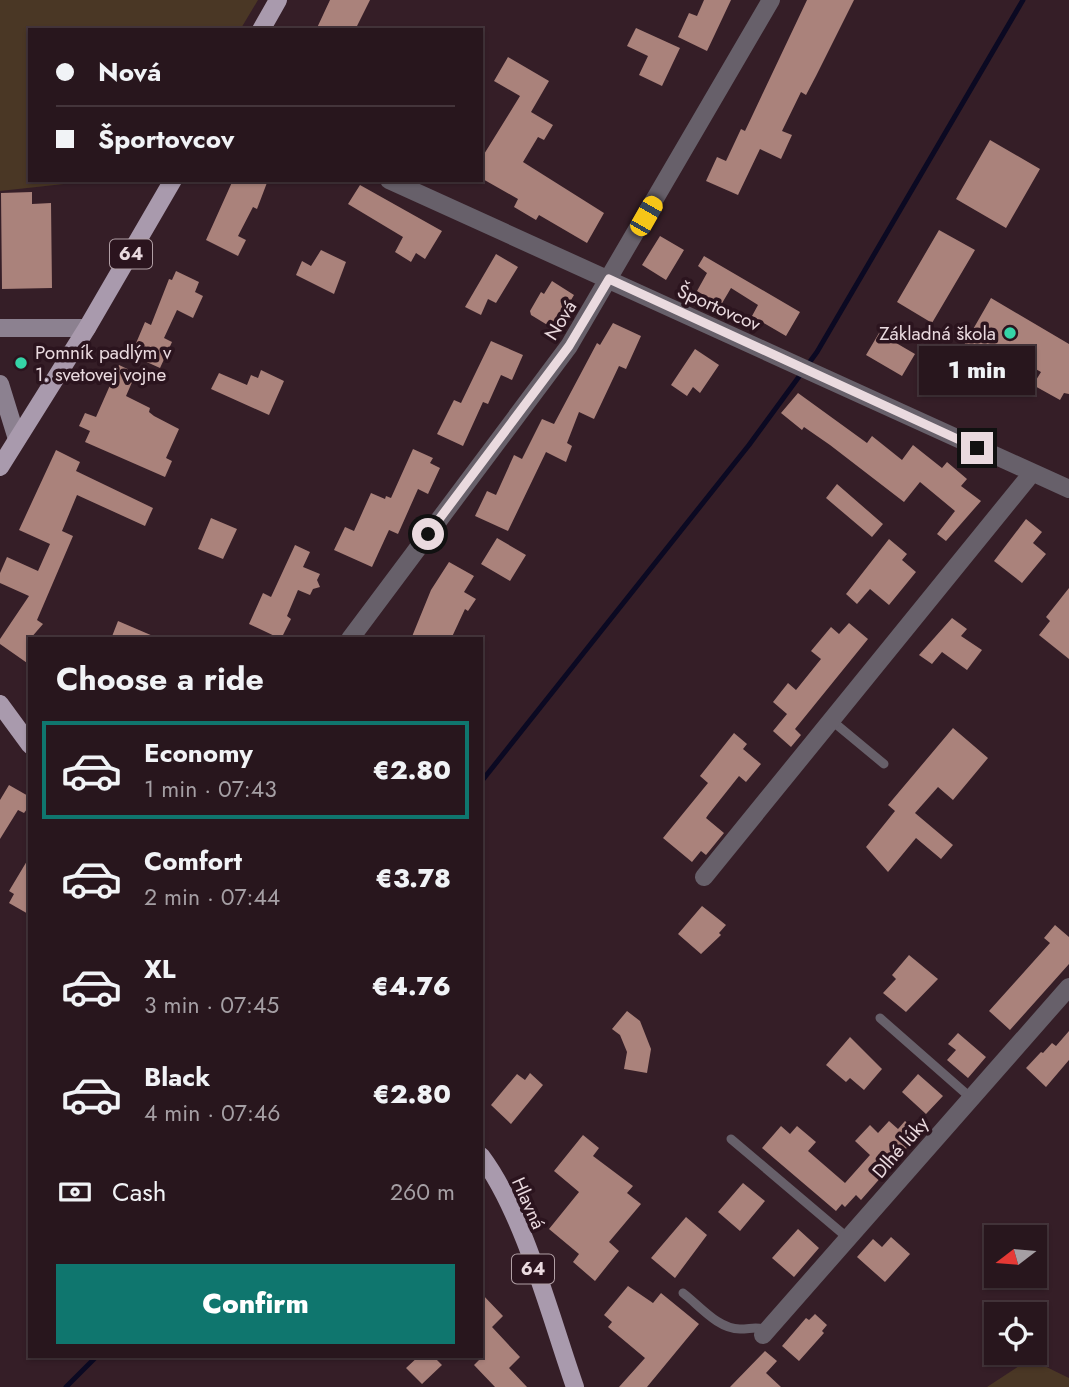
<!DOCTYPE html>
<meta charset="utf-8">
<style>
:root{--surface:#28161d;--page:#301f26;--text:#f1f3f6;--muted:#a59fa4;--line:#44353b;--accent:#0f766e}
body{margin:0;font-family:Jost,sans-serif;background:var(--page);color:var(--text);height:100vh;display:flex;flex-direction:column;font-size:26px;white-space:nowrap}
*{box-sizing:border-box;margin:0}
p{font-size:23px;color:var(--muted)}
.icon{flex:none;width:38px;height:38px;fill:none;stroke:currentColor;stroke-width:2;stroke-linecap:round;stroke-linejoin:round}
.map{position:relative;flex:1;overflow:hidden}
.drawer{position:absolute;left:28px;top:637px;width:455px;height:721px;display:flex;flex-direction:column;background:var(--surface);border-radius:0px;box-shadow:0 2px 5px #0004,0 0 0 2px var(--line)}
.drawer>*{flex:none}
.guide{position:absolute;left:28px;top:28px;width:455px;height:154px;border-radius:0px;box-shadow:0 2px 5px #0004,0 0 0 2px var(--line);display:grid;align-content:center;height:154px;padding:0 28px;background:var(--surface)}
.needle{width:46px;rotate:254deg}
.fabs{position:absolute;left:984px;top:1225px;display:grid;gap:14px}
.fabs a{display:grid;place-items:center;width:63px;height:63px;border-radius:0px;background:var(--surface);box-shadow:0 2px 5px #0004,0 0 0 2px var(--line);font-size:35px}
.end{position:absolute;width:32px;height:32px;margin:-16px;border:9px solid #eadadf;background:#111;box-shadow:0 0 0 4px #111}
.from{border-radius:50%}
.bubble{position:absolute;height:49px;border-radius:0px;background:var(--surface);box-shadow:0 2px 5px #0004,0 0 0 2px var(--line);font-size:23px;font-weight:800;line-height:49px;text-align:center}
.car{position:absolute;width:21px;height:42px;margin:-21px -10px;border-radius:9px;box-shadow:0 0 5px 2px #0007;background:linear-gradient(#f5c518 24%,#345 0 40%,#f5c518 0 76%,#345 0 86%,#f5c518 0)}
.guide b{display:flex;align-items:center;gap:24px;height:66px;font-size:26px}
.guide b+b{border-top:2px solid var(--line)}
.guide i{width:18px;height:18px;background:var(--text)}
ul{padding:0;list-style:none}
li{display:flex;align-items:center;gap:21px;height:98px;margin:0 14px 10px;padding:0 14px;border:4px solid transparent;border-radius:0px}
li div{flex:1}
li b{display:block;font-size:26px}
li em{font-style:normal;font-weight:800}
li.active{border-color:var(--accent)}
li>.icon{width:63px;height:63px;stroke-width:1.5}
h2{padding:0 28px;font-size:32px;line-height:84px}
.pay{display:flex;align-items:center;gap:18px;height:77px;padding:0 28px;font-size:26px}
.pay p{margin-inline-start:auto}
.cta{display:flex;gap:14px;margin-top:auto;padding:14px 28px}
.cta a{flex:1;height:80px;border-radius:0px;background:var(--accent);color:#fff;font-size:28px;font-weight:800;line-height:80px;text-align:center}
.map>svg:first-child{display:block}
.green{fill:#4a3725}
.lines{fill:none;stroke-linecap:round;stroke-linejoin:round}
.stream{stroke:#0b0922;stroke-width:5}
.building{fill:#aa827b}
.service{stroke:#67606a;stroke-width:9}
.minor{stroke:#67606a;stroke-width:18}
.secondary{stroke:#8c8190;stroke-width:18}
.primary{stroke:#a99aad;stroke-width:18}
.route{stroke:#eadadf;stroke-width:9}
.poi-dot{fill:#35d4a7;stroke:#2b141e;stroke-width:2.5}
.labels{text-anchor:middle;stroke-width:7;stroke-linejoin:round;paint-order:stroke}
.shield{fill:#2b141e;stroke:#b19fa5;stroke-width:2}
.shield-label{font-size:18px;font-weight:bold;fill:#eadadf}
.street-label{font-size:19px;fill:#eadadf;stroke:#2b141e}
.poi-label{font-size:19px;fill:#eadadf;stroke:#2b141e;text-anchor:end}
</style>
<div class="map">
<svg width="1069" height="1387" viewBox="0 0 1069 1387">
<rect width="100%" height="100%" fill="#351e27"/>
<!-- green -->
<path class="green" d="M0,0H258L240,30H30V180H100L0,191Z
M1030,1359L1069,1378V1387H987Z"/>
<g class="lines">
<!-- stream -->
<path class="stream" d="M481,782L749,445L817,352L1023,0
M66,1387L97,1356"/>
</g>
<!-- building -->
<path class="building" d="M330,0H370L355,30H316Z
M704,0H731L707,51L678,37L689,13L697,16Z
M807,0H854L816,76L806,95L801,92L782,131L792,135L781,159L760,149L738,195L706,181L717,157L726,161L741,129L745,131Z
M636,28L680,48L662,86L639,75L648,56L627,46Z
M508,57L549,81L531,112L553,125L544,140L538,137L523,162L604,213L587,243L539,215L536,220L514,207L518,199L481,178V159L520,96L494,81Z
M990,140L1040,169L1006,228L956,199Z
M233,180H268L257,209L253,207L238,236L246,240L238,256L206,240Z
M360,185L442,231L425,259L416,253L411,262L395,252L403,237L348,204Z
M32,192V204L51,203L52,288L2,289L1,193Z
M939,230L975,250L932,323L897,302Z
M660,236L684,250L666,280L642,265Z
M321,250L346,262L334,294L296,275L302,261L311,266Z
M496,254L518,267L496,303L488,299L481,315L465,307Z
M704,256L800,312L786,336L752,316L758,305L731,288L721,305L697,291L707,273L698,266Z
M176,271L199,282L195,292L203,296L193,318L177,310L164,338L172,342L160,368L131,355L145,322L151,325L169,279L172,280Z
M552,281L574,295L554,329L531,315L530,311L541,292L544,294Z
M991,298L1069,344V394L1064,393L1060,400L1033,385L1041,372L998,348L990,361L964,345Z
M613,323L641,336L626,369L619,366L594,419L579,412L567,443L572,446L566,462L546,452L508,531L475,516L487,491L496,495L514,455L522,459L542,419L554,424L597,343L600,345Z
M879,333L915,354L902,376L866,355Z
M491,341L523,355L512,380L501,375L488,404L483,402L463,446L437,434L454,400L461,403Z
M695,349L719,365L700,393L693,387L687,396L671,385Z
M119,365L136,373L126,396L150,408L149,412L154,416L179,429L166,458L172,461L165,477L85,442L90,431L79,426L85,413L96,417Z
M261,370L284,381L269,415L211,389L219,373L247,385L251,375L258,378Z
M798,393L867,443L872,436L902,460L913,445L942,468L947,462L967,479L961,486L981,501L946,541L937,534L955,511L920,482L904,502L830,445L804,427L802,430L781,413Z
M413,449L433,458L430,463L440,468L428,494L418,489L398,534L389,530L372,567L334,550L345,527L354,531L371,493L385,499L386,496L391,498Z
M56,450L80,462L76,471L153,508L145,526L77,495L62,531L73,536L37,620L43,624L30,639V665L0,644V639L29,596L0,583V573L7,557L38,571L50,544L19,530Z
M837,484L883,524L872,537L826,498Z
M211,518L237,529L223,559L198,549Z
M1026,519L1042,532L1033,543L1046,554L1022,583L994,561Z
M497,538L526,555L510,581L481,564Z
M889,539L907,554L902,560L916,572L889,605L870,589L857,604L846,594Z
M295,545L310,552L303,567L320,574L317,580L320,587L313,589L310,595L298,590L287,616L291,619L281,639L249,624L263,593L271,597Z
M449,562L474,576L464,592L476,599L468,611L465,609L451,639H411L431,590Z
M1069,588V659L1039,635L1050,621L1046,617Z
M952,618L967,629L961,636L982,650L967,670L942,652L932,664L919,655Z
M118,621L160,639H111Z
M849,623L868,639L795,729L801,735L791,747L773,731L787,714L773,702L788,683L796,690L821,659L811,651L831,627L839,634Z
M953,728L988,758L953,800L938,787L915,813L953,845L941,859L916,838L888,872L866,847L895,811L888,805Z
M734,733L747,744L743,749L761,764L746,782L739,776L708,815L706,818L724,833L706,855L701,851L692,862L663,838L708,783L700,776Z
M9,785L30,797V805L24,813L18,810L0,839V800Z
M30,856V915L9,903L14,894L9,891Z
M702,906L726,925L719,933L721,935L701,954L678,934Z
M1055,925L1069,937V964L1010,1030L989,1011L1050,943L1044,938Z
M909,955L938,979L906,1012L883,993L896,979L892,975Z
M627,1011L640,1021L651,1049L647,1073L624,1069L627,1052L620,1035L612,1029Z
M1069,1031V1060L1046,1087L1026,1068L1041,1052L1043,1053L1052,1043L1056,1046Z
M958,1033L986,1057L968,1078L947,1060L956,1050L948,1044Z
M850,1037L882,1069L864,1090L850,1078L846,1082L826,1065Z
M530,1073L543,1085L511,1124L491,1105L517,1074L525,1080Z
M918,1074L943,1096L926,1114L902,1092Z
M889,1121L898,1129L905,1121L919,1134L861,1200L856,1195L845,1207L842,1204L836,1211L762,1148L781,1126L790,1134L797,1126L816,1142L808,1151L845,1183L870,1155L855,1141L870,1125L878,1133Z
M583,1135L599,1148L593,1156L633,1186L627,1193L641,1204L609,1242L619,1251L595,1281L573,1262L579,1254L549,1229L579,1192L554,1171Z
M743,1183L765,1201L740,1231L718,1212Z
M686,1217L707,1235L675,1278L651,1258Z
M798,1229L819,1248L794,1277L772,1258Z
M891,1237L910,1254L885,1282L857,1257L873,1239L882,1247Z
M628,1286L653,1303L661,1293L699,1324L647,1387H619L645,1358L608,1327L612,1322L604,1315Z
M481,1293L503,1316L492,1327L520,1357L509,1368L527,1387H495L474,1365L481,1358Z
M815,1314L827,1325L822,1331L824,1333L799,1361L782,1346L806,1318L809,1320Z
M765,1351L777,1361L766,1373L781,1387H730Z
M419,1356H433L442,1365L422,1384L406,1368Z"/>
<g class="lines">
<!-- service -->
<path class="service" d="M831,720L884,764
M880,1018L971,1098
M731,1139L849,1239
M683,1293C700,1306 718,1329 740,1329C751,1329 757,1326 768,1330"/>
<!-- minor -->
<path class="minor" d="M389,180L1069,489
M350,639L569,346L771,0
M704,877L1032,473
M763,1335L1069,987"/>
<!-- secondary -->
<path class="secondary" d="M0,328H87
M0,384L17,439"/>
<!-- primary -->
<path class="primary" d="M261,30L278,0
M0,467L87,328L173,180
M0,704L30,745
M481,1156C524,1213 551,1319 575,1387"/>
</g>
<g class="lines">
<!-- route -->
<path class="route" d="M428,534L569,346L609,279L977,448"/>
</g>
<!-- markers -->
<g class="poi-dot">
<circle cx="1010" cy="333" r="7"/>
<circle cx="21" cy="363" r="7"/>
</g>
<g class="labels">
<!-- shield labels -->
<g class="shield">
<rect x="110" y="239.5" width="42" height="29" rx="5"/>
<rect x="512" y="1254.5" width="42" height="29" rx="5"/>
</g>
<g class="shield-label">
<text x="131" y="260">64</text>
<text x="533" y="1275">64</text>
</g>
<!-- street labels -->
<g class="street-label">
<text transform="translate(719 307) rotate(24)" y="7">Športovcov</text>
<text transform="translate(560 320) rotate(-58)" y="7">Nová</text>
<text transform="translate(900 1147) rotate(-49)" y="7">Dlhé lúky</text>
<text transform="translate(529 1203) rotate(66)" y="7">Hlavná</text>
</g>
<!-- poi labels -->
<g class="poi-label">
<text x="996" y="340">Základná škola</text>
<text x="35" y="359" text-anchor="start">Pomník padlým v<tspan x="35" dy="22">1. svetovej vojne</tspan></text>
</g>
</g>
</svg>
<div class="fabs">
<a><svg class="needle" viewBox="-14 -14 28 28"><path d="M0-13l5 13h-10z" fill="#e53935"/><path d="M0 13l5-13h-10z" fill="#a59fa4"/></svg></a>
<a><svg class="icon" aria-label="locate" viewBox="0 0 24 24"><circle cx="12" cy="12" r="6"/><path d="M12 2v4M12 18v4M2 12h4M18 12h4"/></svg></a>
</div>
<i class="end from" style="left:428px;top:534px"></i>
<i class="end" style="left:977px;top:448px"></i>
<div class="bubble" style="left:919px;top:346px;width:116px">1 min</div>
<i class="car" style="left:646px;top:216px;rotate:30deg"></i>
<div class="guide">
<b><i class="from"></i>Nová</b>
<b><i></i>Športovcov</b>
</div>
<section class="drawer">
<h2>Choose a ride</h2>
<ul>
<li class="active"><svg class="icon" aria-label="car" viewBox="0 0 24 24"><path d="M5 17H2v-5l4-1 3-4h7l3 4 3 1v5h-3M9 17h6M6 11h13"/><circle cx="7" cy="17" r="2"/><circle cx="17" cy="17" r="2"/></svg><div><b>Economy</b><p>1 min · 07:43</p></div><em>€2.80</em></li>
<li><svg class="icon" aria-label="car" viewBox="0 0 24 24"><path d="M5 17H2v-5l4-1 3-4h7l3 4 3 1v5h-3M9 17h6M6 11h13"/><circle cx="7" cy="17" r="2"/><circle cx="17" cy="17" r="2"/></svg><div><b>Comfort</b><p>2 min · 07:44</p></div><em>€3.78</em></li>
<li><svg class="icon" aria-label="car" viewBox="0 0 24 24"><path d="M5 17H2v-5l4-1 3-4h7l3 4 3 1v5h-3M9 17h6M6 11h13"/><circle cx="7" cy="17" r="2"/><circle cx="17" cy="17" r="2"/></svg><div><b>XL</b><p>3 min · 07:45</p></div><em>€4.76</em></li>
<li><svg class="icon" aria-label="car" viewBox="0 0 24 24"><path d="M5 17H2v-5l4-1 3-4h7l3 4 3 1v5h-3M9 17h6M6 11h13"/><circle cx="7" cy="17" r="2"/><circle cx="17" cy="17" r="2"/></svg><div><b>Black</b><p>4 min · 07:46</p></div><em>€2.80</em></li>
</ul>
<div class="pay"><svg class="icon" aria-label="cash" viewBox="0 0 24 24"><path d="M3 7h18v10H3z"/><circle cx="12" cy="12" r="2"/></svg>Cash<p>260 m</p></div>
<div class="cta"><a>Confirm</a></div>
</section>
</div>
